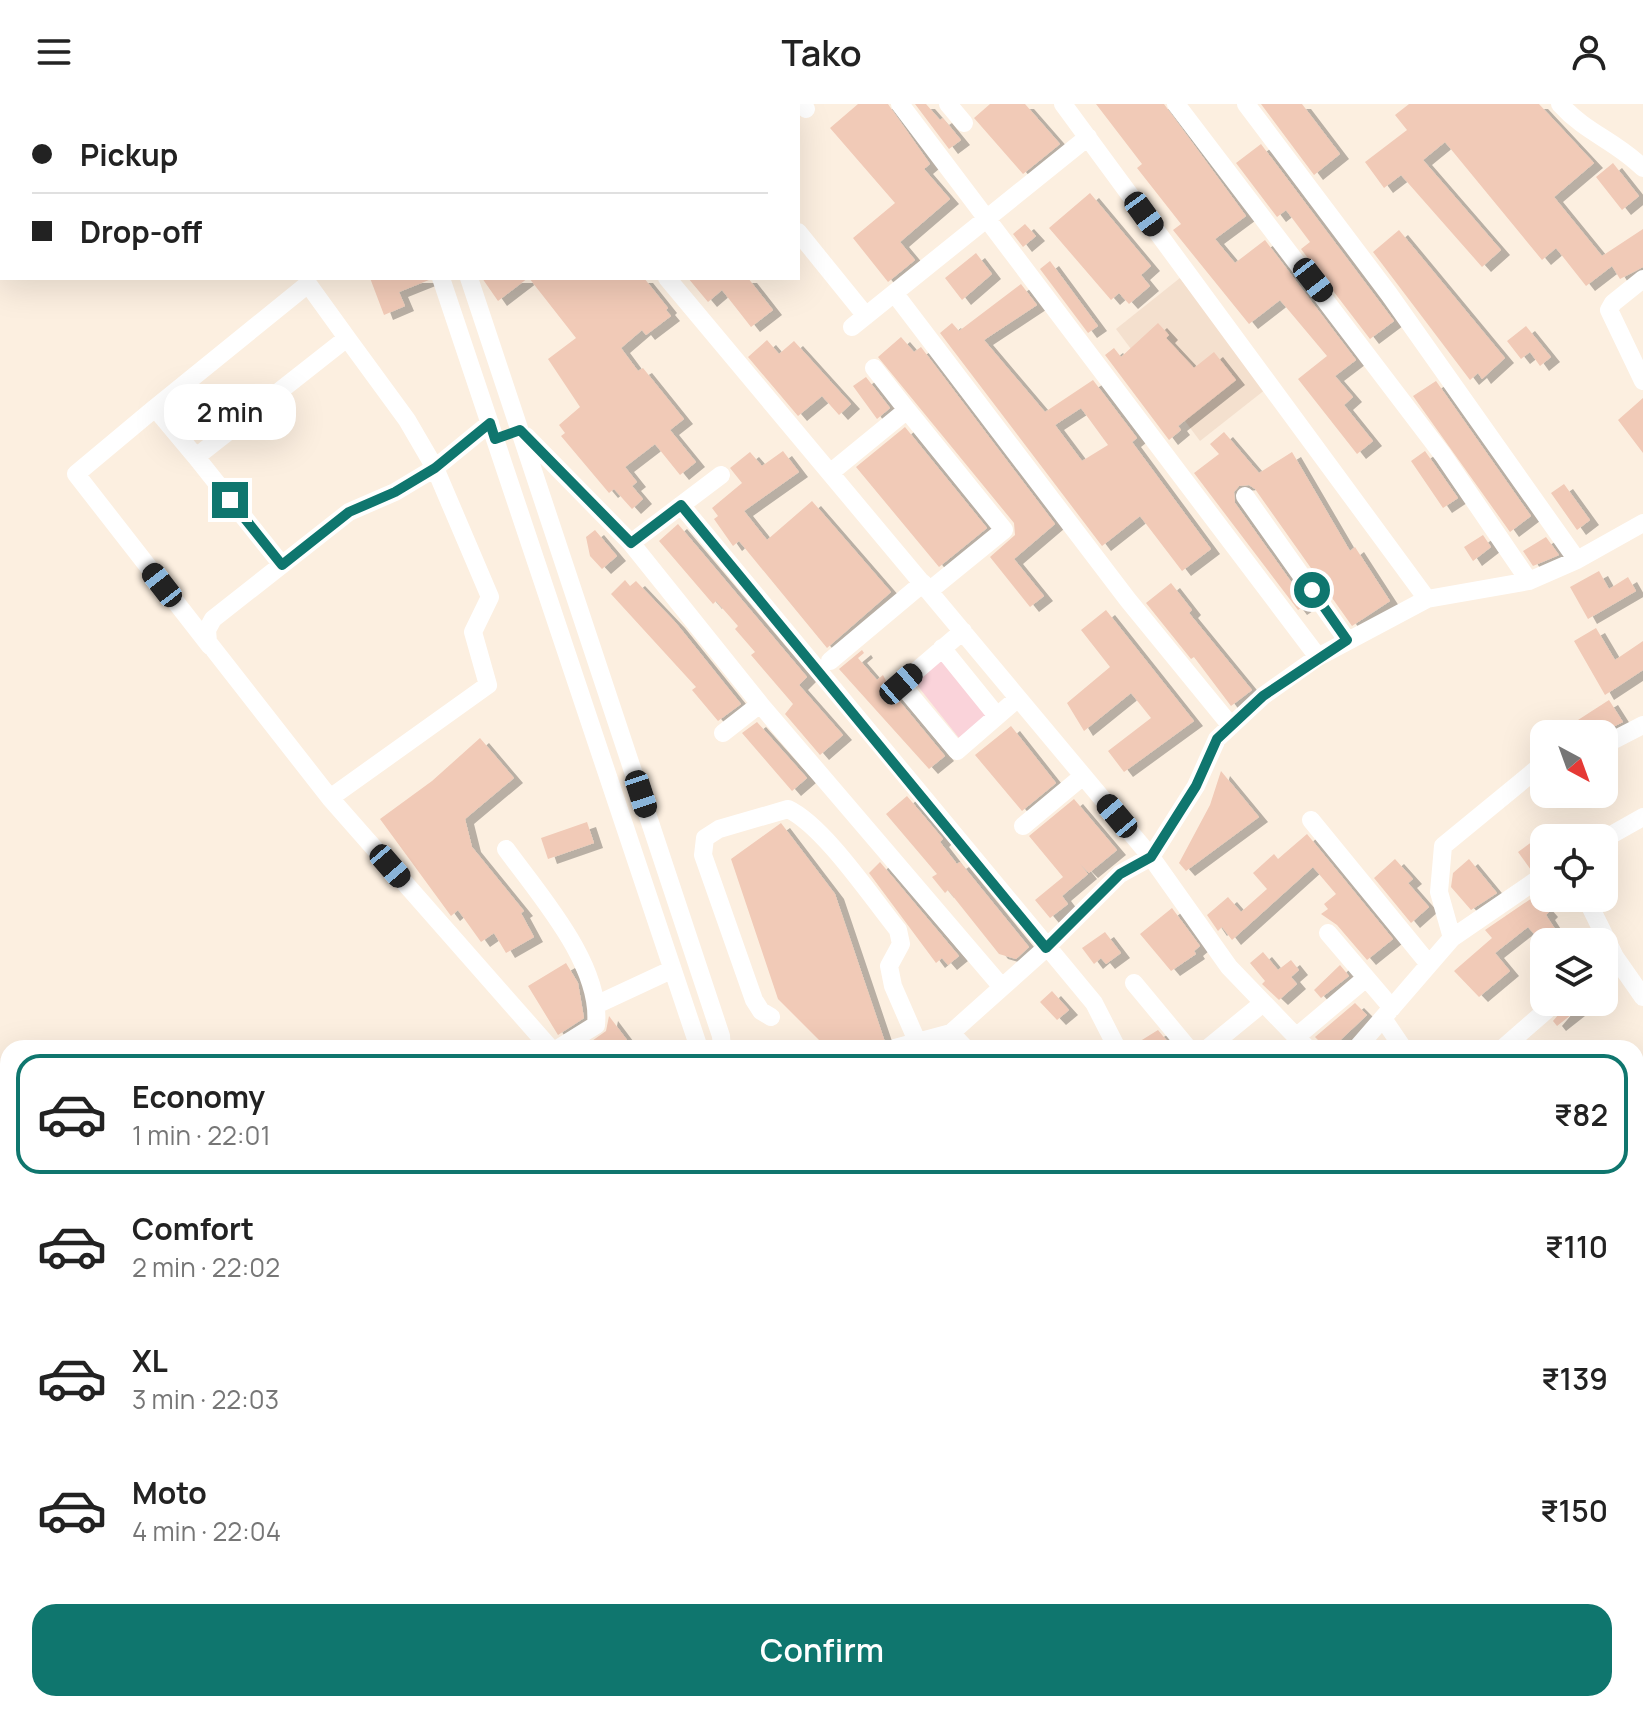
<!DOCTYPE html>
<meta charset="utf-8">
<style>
:root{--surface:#fff;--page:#f6f6f6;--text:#222;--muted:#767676;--line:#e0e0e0;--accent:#0f766e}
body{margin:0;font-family:Manrope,sans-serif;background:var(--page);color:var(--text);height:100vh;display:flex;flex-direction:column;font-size:30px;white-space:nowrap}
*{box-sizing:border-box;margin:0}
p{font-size:26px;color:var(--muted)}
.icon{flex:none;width:44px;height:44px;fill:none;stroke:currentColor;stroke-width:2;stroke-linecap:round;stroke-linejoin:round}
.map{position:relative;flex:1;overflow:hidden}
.side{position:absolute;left:0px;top:936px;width:1644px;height:672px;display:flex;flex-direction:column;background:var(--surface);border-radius:24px 24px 0 0;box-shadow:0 8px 32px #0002}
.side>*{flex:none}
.hud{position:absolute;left:0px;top:0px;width:800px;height:176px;box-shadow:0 8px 32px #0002;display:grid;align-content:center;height:176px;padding:0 32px;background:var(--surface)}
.needle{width:52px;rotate:139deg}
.controls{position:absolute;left:1530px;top:616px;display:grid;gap:16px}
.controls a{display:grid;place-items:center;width:88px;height:88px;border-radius:16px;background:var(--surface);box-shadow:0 8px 32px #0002;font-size:40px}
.end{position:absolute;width:36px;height:36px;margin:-18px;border:10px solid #0f766e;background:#fff;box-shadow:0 0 0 4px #fff}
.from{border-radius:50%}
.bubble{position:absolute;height:56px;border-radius:24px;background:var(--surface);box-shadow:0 8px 32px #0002;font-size:26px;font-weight:600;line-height:56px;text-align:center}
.car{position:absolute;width:24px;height:48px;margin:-24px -12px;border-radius:10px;box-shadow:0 0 6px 2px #0007;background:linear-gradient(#222 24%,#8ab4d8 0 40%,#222 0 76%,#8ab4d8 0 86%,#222 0)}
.hud b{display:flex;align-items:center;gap:28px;height:76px;font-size:30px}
.hud b+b{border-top:2px solid var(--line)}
.hud i{width:20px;height:20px;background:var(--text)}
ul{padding:14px 0 0;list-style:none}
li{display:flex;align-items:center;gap:24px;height:120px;margin:0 16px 12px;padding:0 16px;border:4px solid transparent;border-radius:24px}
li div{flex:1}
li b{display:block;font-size:30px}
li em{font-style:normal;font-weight:600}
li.selected{border-color:var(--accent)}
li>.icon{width:72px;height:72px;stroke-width:1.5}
.cta{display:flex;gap:16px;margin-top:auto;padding:16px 32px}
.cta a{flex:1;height:92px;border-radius:24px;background:var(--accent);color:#fff;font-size:32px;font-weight:600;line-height:92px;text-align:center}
header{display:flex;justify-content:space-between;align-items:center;height:104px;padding:0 32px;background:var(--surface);font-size:36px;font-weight:600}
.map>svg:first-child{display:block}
.residential{fill:#f4e0ce}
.medical{fill:#fad3da}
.green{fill:#d3e9bf}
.building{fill:#f1cab7;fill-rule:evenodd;filter:url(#shadow)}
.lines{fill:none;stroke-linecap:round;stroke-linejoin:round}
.minor{stroke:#fff;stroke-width:18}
.route{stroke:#0f766e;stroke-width:10}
</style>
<header><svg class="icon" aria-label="menu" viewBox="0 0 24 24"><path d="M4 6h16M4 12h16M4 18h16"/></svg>Tako<svg class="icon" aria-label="person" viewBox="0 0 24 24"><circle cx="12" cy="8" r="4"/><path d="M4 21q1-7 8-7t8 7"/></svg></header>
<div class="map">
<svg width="1643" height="1608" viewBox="0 0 1643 1608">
<defs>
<filter id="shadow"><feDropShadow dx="9" dy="5" stdDeviation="0" flood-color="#0004"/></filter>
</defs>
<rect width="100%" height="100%" fill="#fcefe0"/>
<!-- residential -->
<path class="residential" d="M1180,174L1266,285L1200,337L1116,225Z"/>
<!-- medical -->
<path class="medical" d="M941,553L987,611L959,634L913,576Z"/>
<!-- green -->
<path class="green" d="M999,1600H1189L1190,1608H995Z"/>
<!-- building -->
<path class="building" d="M858,0H888L930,60L924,65L950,95L900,138L915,156L888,178L853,134L895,99L830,24Z
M915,0H926L940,16L943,14L961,36L949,45Z
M990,0H1025L1060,40L1023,70L974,14Z
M1096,0H1164L1246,112L1215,135L1235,159L1265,136L1356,256L1335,272L1353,293L1344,301L1373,337L1357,350L1298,275L1327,252L1280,196L1249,220L1173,126L1181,120L1137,64L1142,60Z
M1261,0H1302L1340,50L1314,71Z
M1409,0H1539L1594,59L1554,93L1602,152L1643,125V163L1620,175L1612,162L1586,182L1556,144L1542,156L1445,38L1423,56L1501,146L1482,163L1401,71L1384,84L1365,58L1407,26L1395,11Z
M1261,40L1394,217L1370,235L1301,145L1310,138L1286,106L1277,113L1236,59Z
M1613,59L1639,92L1622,106L1596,73Z
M1090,89L1151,162L1141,171L1150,182L1129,200L1119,189L1111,196L1049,124Z
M1025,120L1036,132L1023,143L1013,130Z
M1399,126L1505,254L1482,275L1478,269L1470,276L1373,148Z
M976,149L992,170L962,196L945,174Z
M1050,157L1098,222L1088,229L1040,165Z
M370,174H429V176L399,188L405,202L384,211Z
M482,174H528L498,197Z
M529,174H644L668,204L666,206L671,212L646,231L642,226L621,244L638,267L643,264L684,315L670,326L696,358L680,371L655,340L625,363L637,378L632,382L643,395L632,405L614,385L609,389L561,332L565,329L559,321L580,303L548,255L576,234Z
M688,174H748L773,206L751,223L722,186L708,198Z
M1021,180L1037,201L984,236L1045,308L1093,276L1137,334L1132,338L1211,445L1182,467L1140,412L1102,442L940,229L952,219L959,227ZM1081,304L1108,341L1082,357L1055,321Z
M1158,219L1169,231L1166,234L1194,264L1214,248L1236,276L1178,322L1181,326L1169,336L1105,251L1114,244L1121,253Z
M1526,222L1551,253L1540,262L1530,248L1521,255L1507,237Z
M901,233L914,248L921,243L1055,420L1014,455L1044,492L1030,503L990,453L1015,431L1014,419L878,253Z
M767,236L779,250L794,237L851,300L839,311L822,292L798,312L748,253Z
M866,273L890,304L877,315L853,282Z
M1436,277L1531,412L1510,428L1413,292Z
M1643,294V349L1618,316Z
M905,323L987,424L939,463L856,363Z
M1224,328L1259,369L1292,348L1350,447L1355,443L1390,497L1352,522L1255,385L1249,381L1239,382L1234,388L1235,399L1307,500L1298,506L1194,369L1219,350L1210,340Z
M783,347L799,368L744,407L767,436L812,397L891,488L827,544L739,437L733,442L714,415L718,412L712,404L742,379L730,364L750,348L762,362Z
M1425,347L1458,394L1443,404L1411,357Z
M1564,380L1590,416L1577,426L1551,389Z
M678,420L807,573L799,581L843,631L820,651L785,610L793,600L751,551L755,548L735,525L738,522L716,497L713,500L659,437Z
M595,426L617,452L602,465L590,452L586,433Z
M1483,431L1491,443L1473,457L1464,443Z
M1546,433L1559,451L1533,462L1523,447Z
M1599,467L1609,485L1628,473L1636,487L1588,515L1570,483Z
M625,476L630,482L636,477L676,519L741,600L718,617L692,586L696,583L611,490Z
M1171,479L1192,506L1189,509L1252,586L1231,602L1194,553L1191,555L1146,499Z
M1106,506L1194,617L1124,668L1108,647L1151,614L1131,589L1084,627L1067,599L1110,563L1081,526Z
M1596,524L1615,556L1643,537V566L1605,591L1574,537Z
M862,546L864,549L858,554L877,576L883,571L892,588L945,652L929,665L839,565Z
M1609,596L1623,618L1599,630H1587L1578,616Z
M757,618L807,674L792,687L742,629Z
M1011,622L1056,679L1022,707L975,651Z
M480,634L514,674L465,715L472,743L524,807L521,809L534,833L506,849L494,829L481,838L458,806L451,812L380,715L432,677Z
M1221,667L1259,713L1186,767L1179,759L1210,701Z
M907,692L943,735L940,738L957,760L960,758L1029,843L1016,855L999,850L948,786L945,789L932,773L937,770L886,710Z
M1074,695L1117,746L1089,769L1080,760L1088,770L1062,792L1068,800L1050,814L1035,796L1063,773L1029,732Z
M587,718L594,739L548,755L541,734Z
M781,719L835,790L885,938L868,944H827L778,895L731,755Z
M1544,729V759L1531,766L1518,748Z
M1307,730L1393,835L1367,856L1337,821L1321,810L1328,805L1324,800L1336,790L1313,763L1232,836L1222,823L1218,827L1207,811L1228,793L1241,808L1267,785L1253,769L1274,750L1278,755Z
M1395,755L1413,775L1408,779L1429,803L1411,819L1374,774Z
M1469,755L1497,789L1471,806L1451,783L1453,769Z
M880,758L959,852L948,861L942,854L936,859L869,769Z
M1535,792L1549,808L1546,811L1557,828L1543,840L1528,823L1495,849L1510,867L1479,893L1454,867L1492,834L1485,826Z
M1172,804L1200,842L1194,847L1196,850L1171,867L1140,830Z
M1105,828L1121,849L1106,860L1101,854L1094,860L1082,844Z
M1263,848L1278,866L1291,856L1299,866L1291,873L1297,880L1279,896L1262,880L1265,877L1250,859Z
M566,859L578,879L584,914L558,931L528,882Z
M1340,861L1349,872L1321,894L1314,886Z
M1052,887L1069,906L1057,916L1040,898Z
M1569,898L1576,907L1557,922L1553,917Z
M1355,899L1367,911L1332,944H1326L1315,933Z
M609,912L633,944H582L606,927Z
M1158,926L1168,938L1158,944H1129Z"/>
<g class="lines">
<!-- minor -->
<path class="minor" d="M383,0V2
M411,0V2
M550,0L551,2
M802,0L806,5
M900,0L1318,553
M948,0L964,19
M1063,0L1427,495
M1176,0L1443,351L1529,477
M1246,0L1389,190L1577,456
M1560,0C1586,29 1616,37 1643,64
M798,128L866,212
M441,174L699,944
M469,174L721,932L722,944
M667,174L1151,753L1229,863L1307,944
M1643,175L1613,199L1609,206L1643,277
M895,190L1128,496L1231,622
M852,223L1088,33
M874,264L907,306
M155,304L308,180L347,234
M490,319L435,364L395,388L349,408L213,515L207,526L208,538L330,694L550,944
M526,332L631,439
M196,353L155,304L76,370L210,542
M830,369L907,306L1004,426L929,487
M721,371L631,439L760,600L1001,882
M1245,392L1347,536
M681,401L1094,899L1117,944
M282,461L196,353L347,234L407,316L435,364L490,493L473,528L488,581L330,694
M963,527L901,580L957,647L1018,594
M942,544L997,612
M830,557L923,479
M723,629L760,600
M1604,641L1643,621
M1311,716L1428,859
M1023,722L1083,672
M1604,735L1643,713
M506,745C540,792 602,861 596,921L559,944
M1586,794L1615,853L1643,893
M1328,829L1392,904
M1452,834L1439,788L1443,742L1544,659
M1134,879L1188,944
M598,900L671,866
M771,913L761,907L754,896L703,751L705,734L719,725L788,705C824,722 872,794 898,826L901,840L889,862L893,882L917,937
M1384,916L1403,944
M951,929L965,944
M1296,933L1366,874
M895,944L951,929L1046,844L1120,770L1151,753L1196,682L1217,635L1263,592L1318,553L1427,495L1529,477L1577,456L1643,419
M1208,944L1263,899
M1357,944L1452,834L1544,771
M1503,944L1556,898
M1636,1035L1643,1028
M1636,1153L1643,1147
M1636,1289L1643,1302
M1636,1483L1643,1477
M522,1600L528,1608
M1269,1600L1281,1608
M1435,1600L1443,1608
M1565,1600L1572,1608
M906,1608L911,1600"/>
</g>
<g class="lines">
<!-- route -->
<path class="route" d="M230,396L282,461L349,408L395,388L435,364L490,319L495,335L520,326L631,439L681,401L1046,844L1120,770L1151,753L1196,682L1217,635L1263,592L1347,536L1312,486"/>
</g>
</svg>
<div class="controls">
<a><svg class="needle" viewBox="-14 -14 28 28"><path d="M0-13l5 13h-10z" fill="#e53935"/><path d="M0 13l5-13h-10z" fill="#767676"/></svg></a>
<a><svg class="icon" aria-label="locate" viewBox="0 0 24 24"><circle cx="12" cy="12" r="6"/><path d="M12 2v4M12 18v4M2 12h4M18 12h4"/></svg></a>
<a><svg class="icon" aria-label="layers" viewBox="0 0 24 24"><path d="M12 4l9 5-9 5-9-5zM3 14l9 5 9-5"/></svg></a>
</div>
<i class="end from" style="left:1312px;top:486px"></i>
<i class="end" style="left:230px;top:396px"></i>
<div class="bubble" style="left:164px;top:280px;width:132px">2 min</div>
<i class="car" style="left:1144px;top:110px;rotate:144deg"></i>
<i class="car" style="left:1313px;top:176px;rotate:142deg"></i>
<i class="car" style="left:162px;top:481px;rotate:322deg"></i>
<i class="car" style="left:901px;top:580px;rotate:49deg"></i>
<i class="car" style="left:641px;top:690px;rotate:162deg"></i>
<i class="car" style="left:1117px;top:712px;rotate:320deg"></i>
<i class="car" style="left:390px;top:762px;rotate:139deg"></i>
<div class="hud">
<b><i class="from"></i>Pickup</b>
<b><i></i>Drop-off</b>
</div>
<section class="side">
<ul>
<li class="selected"><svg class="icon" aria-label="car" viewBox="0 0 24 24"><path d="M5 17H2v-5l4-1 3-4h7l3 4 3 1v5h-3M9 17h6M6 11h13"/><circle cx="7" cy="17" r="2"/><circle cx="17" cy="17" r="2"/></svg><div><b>Economy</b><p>1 min · 22:01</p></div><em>₹82</em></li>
<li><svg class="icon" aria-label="car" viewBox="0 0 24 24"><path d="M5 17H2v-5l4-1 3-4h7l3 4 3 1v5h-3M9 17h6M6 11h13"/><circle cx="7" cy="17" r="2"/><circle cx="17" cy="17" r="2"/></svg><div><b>Comfort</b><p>2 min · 22:02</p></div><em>₹110</em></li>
<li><svg class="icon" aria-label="car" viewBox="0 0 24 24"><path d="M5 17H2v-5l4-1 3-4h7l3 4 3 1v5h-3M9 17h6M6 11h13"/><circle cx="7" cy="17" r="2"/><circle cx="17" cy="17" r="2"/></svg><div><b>XL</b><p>3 min · 22:03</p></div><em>₹139</em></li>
<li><svg class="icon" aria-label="car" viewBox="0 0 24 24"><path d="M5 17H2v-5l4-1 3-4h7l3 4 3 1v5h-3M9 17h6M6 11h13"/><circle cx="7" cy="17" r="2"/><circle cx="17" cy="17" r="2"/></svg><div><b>Moto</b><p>4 min · 22:04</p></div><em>₹150</em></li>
</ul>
<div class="cta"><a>Confirm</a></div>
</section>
</div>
